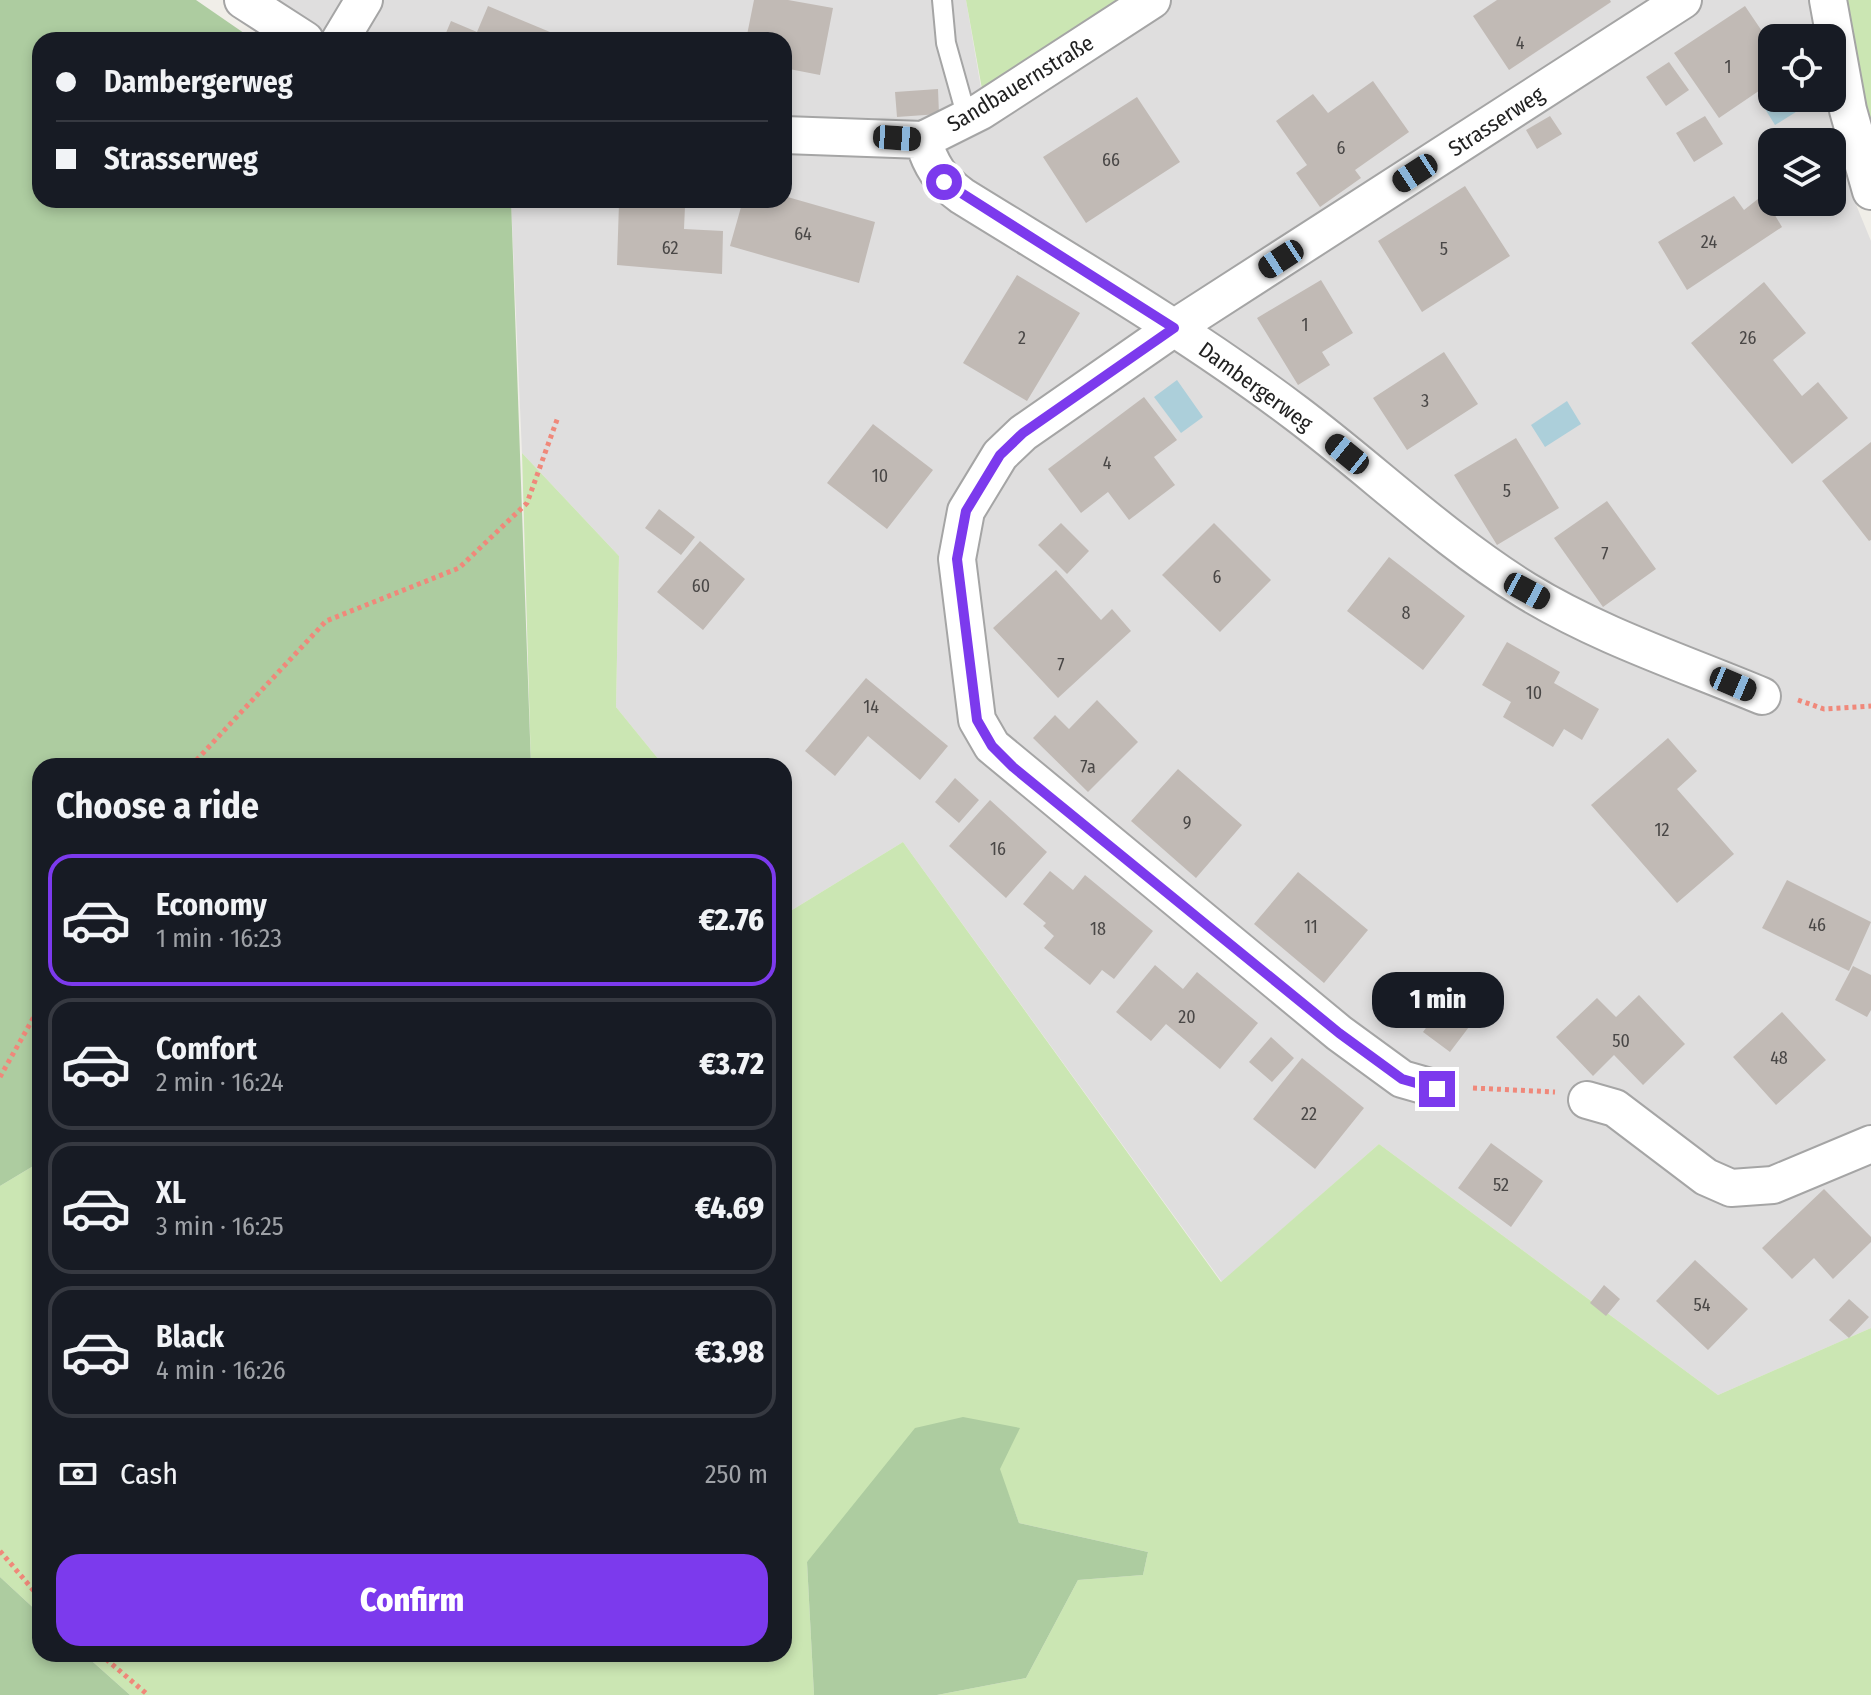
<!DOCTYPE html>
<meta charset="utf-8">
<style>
:root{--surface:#171b24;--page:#20242c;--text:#f1f3f6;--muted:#9ea1a6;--line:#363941;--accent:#7c3aed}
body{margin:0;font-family:"Fira Sans Condensed",sans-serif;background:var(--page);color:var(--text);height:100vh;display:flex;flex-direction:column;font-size:30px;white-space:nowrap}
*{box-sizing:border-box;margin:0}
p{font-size:26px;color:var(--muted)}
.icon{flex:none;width:44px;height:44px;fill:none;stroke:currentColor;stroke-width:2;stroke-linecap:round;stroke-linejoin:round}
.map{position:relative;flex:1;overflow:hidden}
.sheet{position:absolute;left:32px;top:758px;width:760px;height:904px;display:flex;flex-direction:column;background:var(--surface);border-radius:24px;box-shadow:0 4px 12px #0003}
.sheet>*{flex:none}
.banner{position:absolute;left:32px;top:32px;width:760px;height:176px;border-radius:24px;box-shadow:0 4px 12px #0003;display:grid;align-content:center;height:176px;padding:0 24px;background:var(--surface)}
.tools{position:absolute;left:1758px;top:24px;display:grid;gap:16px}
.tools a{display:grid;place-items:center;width:88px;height:88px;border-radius:16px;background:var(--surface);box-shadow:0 4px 12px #0003;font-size:40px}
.end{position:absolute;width:36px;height:36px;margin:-18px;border:10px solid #7c3aed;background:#fff;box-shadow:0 0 0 4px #fff}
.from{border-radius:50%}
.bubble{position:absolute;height:56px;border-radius:24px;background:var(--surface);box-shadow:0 4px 12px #0003;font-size:26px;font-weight:800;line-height:56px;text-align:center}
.car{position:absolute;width:24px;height:48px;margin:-24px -12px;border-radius:10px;box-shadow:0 0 6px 2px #0007;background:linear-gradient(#222 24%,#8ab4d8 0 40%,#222 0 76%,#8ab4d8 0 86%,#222 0)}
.banner b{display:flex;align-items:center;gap:28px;height:76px;font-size:30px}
.banner b+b{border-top:2px solid var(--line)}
.banner i{width:20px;height:20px;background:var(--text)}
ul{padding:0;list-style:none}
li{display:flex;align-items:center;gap:24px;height:132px;margin:0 16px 12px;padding:0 8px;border:4px solid var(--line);border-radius:24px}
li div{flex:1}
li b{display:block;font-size:30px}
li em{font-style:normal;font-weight:800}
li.active{border-color:var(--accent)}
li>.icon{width:72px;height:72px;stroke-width:1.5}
h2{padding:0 24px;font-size:36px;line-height:96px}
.pay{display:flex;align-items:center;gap:20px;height:88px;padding:0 24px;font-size:30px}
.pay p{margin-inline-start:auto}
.cta{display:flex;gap:16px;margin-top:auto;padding:16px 24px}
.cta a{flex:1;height:92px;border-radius:24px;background:var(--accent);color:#fff;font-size:32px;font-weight:800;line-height:92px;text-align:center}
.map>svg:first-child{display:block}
.residential{fill:#dfdede;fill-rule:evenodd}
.grass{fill:#cbe6b3}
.forest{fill:#adcca0}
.water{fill:#accfda}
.building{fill:#c1bab5}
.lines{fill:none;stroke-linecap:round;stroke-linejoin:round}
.lane-casing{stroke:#a5a5a5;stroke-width:22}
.street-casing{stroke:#a5a5a5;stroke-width:40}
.path{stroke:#f0887a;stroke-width:5;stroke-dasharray:4 4;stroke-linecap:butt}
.lane{stroke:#fff;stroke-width:18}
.street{stroke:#fff;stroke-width:36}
.route{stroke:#7c3aed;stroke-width:10}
.labels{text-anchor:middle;stroke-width:6;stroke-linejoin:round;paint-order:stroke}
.number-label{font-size:18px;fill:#494746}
.street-label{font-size:22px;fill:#212121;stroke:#fff}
</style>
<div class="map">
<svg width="1871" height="1695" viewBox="0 0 1871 1695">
<rect width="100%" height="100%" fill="#f0eee8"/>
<!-- residential -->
<path class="residential" d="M271,0H966L981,88L1122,0H1812L1819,38H1772V98H1831L1857,207L1871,241V1328L1718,1395L1379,1144L1222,1282L903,842L784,915V766H664L616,707L619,556L522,453L511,200H784V40H333ZM1772,142H1832V202H1772Z"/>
<!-- grass -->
<path class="grass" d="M966,0H1122L982,89Z
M1841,0H1871V131Z
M522,453L619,556L616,707L664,766H531Z
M903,842L1221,1282L1379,1144L1718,1395L1871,1328V1695H937L1026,1678L1078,1580L1143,1575L1148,1552L1019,1523L999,1469L807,1562L814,1695H130L84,1654H784V915Z
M40,1162V1614L0,1577V1186Z"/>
<!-- forest -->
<path class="forest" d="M0,0H196L254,40H40V200H511L531,766H40V1162L0,1186Z
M963,1417L1020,1428L1000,1469L1019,1523L1148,1552L1143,1575L1078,1580L1026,1678L937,1695H814L807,1562L915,1428Z
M0,1577L40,1614V1654H84L130,1695H0Z"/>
<!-- water -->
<path class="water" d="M1772,98H1813L1815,100L1775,125L1762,104Z
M1177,380L1203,417L1181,433L1154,397Z
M1567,401L1581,424L1545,447L1531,425Z"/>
<!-- building -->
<path class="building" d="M754,0H788L833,8L820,75L784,68V40H746Z
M1497,0H1610L1611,2L1509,70L1473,16Z
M488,6L562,37L561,40H443L451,21L477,32Z
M1745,6L1772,46V82L1719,118L1674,53Z
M698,33V40H613L612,34Z
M1669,62L1689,90L1666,106L1646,77Z
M1373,81L1409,132L1355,170L1361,178L1320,207L1296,173L1307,165L1276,121L1313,94L1328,113Z
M938,89L939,114L897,117L895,92Z
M1137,97L1180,162L1086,223L1043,157Z
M1550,116L1562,134L1537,149L1526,130Z
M1705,116L1723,144L1694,162L1676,133Z
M1465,186L1510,256L1422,312L1378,241Z
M1763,195L1782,227L1687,290L1658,242L1734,196L1744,210Z
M784,196L875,222L859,283L730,246L743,200H784Z
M619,203L685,206L684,229L723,231L722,274L617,265Z
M1017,275L1080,313L1027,401L963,363Z
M1321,280L1353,333L1322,352L1330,365L1298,385L1257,318Z
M1764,282L1806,333L1773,360L1802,396L1818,382L1848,418L1792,464L1691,343Z
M1444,352L1478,404L1407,450L1373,398Z
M1144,397L1177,440L1154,457L1175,485L1129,520L1108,492L1081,513L1048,469Z
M873,424L933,470L887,529L827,483Z
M1516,438L1559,508L1497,545L1454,475Z
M1871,442V540L1869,541L1822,481Z
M1607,501L1656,569L1603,607L1554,538Z
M659,509L695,537L681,555L645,528Z
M1061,523L1089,551L1067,574L1038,545Z
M1214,523L1271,580L1220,632L1162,575Z
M700,541L745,579L703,630L657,592Z
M1389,557L1465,616L1423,670L1347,611Z
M1056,570L1101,620L1112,609L1131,631L1058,698L993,628Z
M1507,642L1560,672L1554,683L1599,709L1582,740L1564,729L1553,747L1503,717L1511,702L1482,685Z
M866,678L948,746L920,780L868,736L835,776L805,751Z
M1097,700L1138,742L1088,792L1033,738L1055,715L1069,729Z
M1668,738L1697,771L1677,789L1734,854L1677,903L1591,805Z
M1178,769L1242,825L1196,878L1131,821Z
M955,778L979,800L959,823L935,802Z
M990,800L1047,852L1006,898L949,846Z
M1050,871L1073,890L1085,875L1153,931L1114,979L1102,970L1090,985L1044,948L1054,936L1043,926L1046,923L1023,904Z
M1298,872L1368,930L1324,983L1254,924Z
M1787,880L1871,922L1849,971L1762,928Z
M1155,965L1183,989L1197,972L1258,1023L1220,1069L1166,1024L1151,1041L1116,1012Z
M1853,966L1871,975V1010L1867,1017L1835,1000Z
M1639,995L1685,1044L1643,1085L1614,1055L1593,1076L1556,1037L1597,998L1616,1017Z
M1447,999L1475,1019L1450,1052L1423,1032Z
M1782,1012L1826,1060L1776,1105L1733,1057Z
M1271,1037L1294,1058L1272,1082L1249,1062Z
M1302,1058L1364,1108L1315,1169L1253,1119Z
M1491,1143L1543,1181L1511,1227L1458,1188Z
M1824,1189L1871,1237V1242L1833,1279L1814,1258L1792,1279L1762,1248Z
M1695,1260L1748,1309L1708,1350L1656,1301Z
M1604,1285L1620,1299L1606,1316L1590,1303Z
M1849,1299L1869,1317L1849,1338L1829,1320Z"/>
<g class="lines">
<!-- lane casing -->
<g class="lane-casing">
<path id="lane" d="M942,0L946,43L967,118"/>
</g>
<!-- street casing -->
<g class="street-casing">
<path id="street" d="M243,0L305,40
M1828,0L1848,110L1871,191
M340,40L364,0
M784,135L923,140L981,111L1152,0
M923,140C931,166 940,180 962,196C1075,266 1190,333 1296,413C1373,471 1443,539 1525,590C1598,635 1683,663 1762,696
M1437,1089L1402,1079L1339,1033L992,746L977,720L957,559L966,511L1000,455L1023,433L1174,328L1683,0
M1587,1100L1615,1108L1706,1177L1731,1188L1773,1185L1871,1144"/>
</g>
<!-- path -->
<path class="path" d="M1798,700L1824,709L1871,706
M191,766L326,621L459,568L527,503L558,417
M0,1077L40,1006
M1473,1088L1555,1092
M0,1551L40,1598
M100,1654L148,1695"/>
<!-- lane -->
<use href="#lane" class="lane"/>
<!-- street -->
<use href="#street" class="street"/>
</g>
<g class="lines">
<!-- route -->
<path class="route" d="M944,182L1174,328L1023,433L1000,455L966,511L957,559L977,720L992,746L1013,767L1339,1033L1402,1079L1437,1089"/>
</g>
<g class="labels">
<!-- number labels -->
<g class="number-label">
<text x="1520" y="49">4</text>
<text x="1728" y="73">1</text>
<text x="1341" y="154">6</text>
<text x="1111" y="166">66</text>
<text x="803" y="240">64</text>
<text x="1709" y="248">24</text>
<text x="670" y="254">62</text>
<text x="1444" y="255">5</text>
<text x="1305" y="331">1</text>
<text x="1022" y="344">2</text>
<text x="1748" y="344">26</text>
<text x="1425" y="407">3</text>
<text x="1107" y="469">4</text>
<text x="880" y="482">10</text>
<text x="1507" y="497">5</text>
<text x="1605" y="560">7</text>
<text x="1217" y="583">6</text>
<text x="701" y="592">60</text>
<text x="1406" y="619">8</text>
<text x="1061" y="671">7</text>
<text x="1534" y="699">10</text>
<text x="871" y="713">14</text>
<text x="1088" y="773">7a</text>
<text x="1187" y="829">9</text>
<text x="1662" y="836">12</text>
<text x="998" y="855">16</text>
<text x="1817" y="931">46</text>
<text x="1311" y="933">11</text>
<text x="1098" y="935">18</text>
<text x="1187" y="1023">20</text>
<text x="1621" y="1047">50</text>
<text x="1779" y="1064">48</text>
<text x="1309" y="1120">22</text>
<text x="1501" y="1191">52</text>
<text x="1702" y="1311">54</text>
</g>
<!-- street labels -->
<g class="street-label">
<text transform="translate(1020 83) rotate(-31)" y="8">Sandbauernstraße</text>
<text transform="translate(1496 121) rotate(-33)" y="8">Strasserweg</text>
<text transform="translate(1256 386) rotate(36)" y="8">Dambergerweg</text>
</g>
</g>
</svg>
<div class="tools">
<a><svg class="icon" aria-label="locate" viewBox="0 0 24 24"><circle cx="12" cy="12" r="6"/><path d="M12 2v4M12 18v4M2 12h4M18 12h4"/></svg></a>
<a><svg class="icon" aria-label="layers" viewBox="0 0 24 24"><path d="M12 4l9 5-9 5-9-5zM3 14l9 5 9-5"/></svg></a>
</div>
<i class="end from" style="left:944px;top:182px"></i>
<i class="end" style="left:1437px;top:1089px"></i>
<div class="bubble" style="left:1372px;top:972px;width:132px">1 min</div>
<i class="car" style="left:897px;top:138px;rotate:94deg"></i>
<i class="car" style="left:1415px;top:173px;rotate:237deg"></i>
<i class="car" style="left:1281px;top:259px;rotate:237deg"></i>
<i class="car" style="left:1347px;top:454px;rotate:309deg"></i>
<i class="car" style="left:1527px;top:591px;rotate:118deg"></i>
<i class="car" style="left:1733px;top:684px;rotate:113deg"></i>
<div class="banner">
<b><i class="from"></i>Dambergerweg</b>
<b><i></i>Strasserweg</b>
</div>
<section class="sheet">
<h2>Choose a ride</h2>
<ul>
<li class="active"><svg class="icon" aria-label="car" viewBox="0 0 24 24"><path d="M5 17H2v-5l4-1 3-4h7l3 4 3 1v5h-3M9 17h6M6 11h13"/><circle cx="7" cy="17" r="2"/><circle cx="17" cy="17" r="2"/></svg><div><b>Economy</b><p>1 min · 16:23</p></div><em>€2.76</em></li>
<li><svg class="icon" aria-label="car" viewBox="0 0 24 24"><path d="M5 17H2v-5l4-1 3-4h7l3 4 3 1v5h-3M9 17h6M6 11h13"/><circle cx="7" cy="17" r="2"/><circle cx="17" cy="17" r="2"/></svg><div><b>Comfort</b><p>2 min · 16:24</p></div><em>€3.72</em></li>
<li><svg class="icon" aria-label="car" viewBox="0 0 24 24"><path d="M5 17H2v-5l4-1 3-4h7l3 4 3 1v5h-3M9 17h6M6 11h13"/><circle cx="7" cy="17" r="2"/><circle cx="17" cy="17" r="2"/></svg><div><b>XL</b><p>3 min · 16:25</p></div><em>€4.69</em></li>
<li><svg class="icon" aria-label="car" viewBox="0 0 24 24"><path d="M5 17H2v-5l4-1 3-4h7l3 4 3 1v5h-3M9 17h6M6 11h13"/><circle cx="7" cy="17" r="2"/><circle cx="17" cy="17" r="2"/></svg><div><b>Black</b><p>4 min · 16:26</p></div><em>€3.98</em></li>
</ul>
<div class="pay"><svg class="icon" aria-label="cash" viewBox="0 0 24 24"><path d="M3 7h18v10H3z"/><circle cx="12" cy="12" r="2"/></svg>Cash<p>250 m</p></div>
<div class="cta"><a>Confirm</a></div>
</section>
</div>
